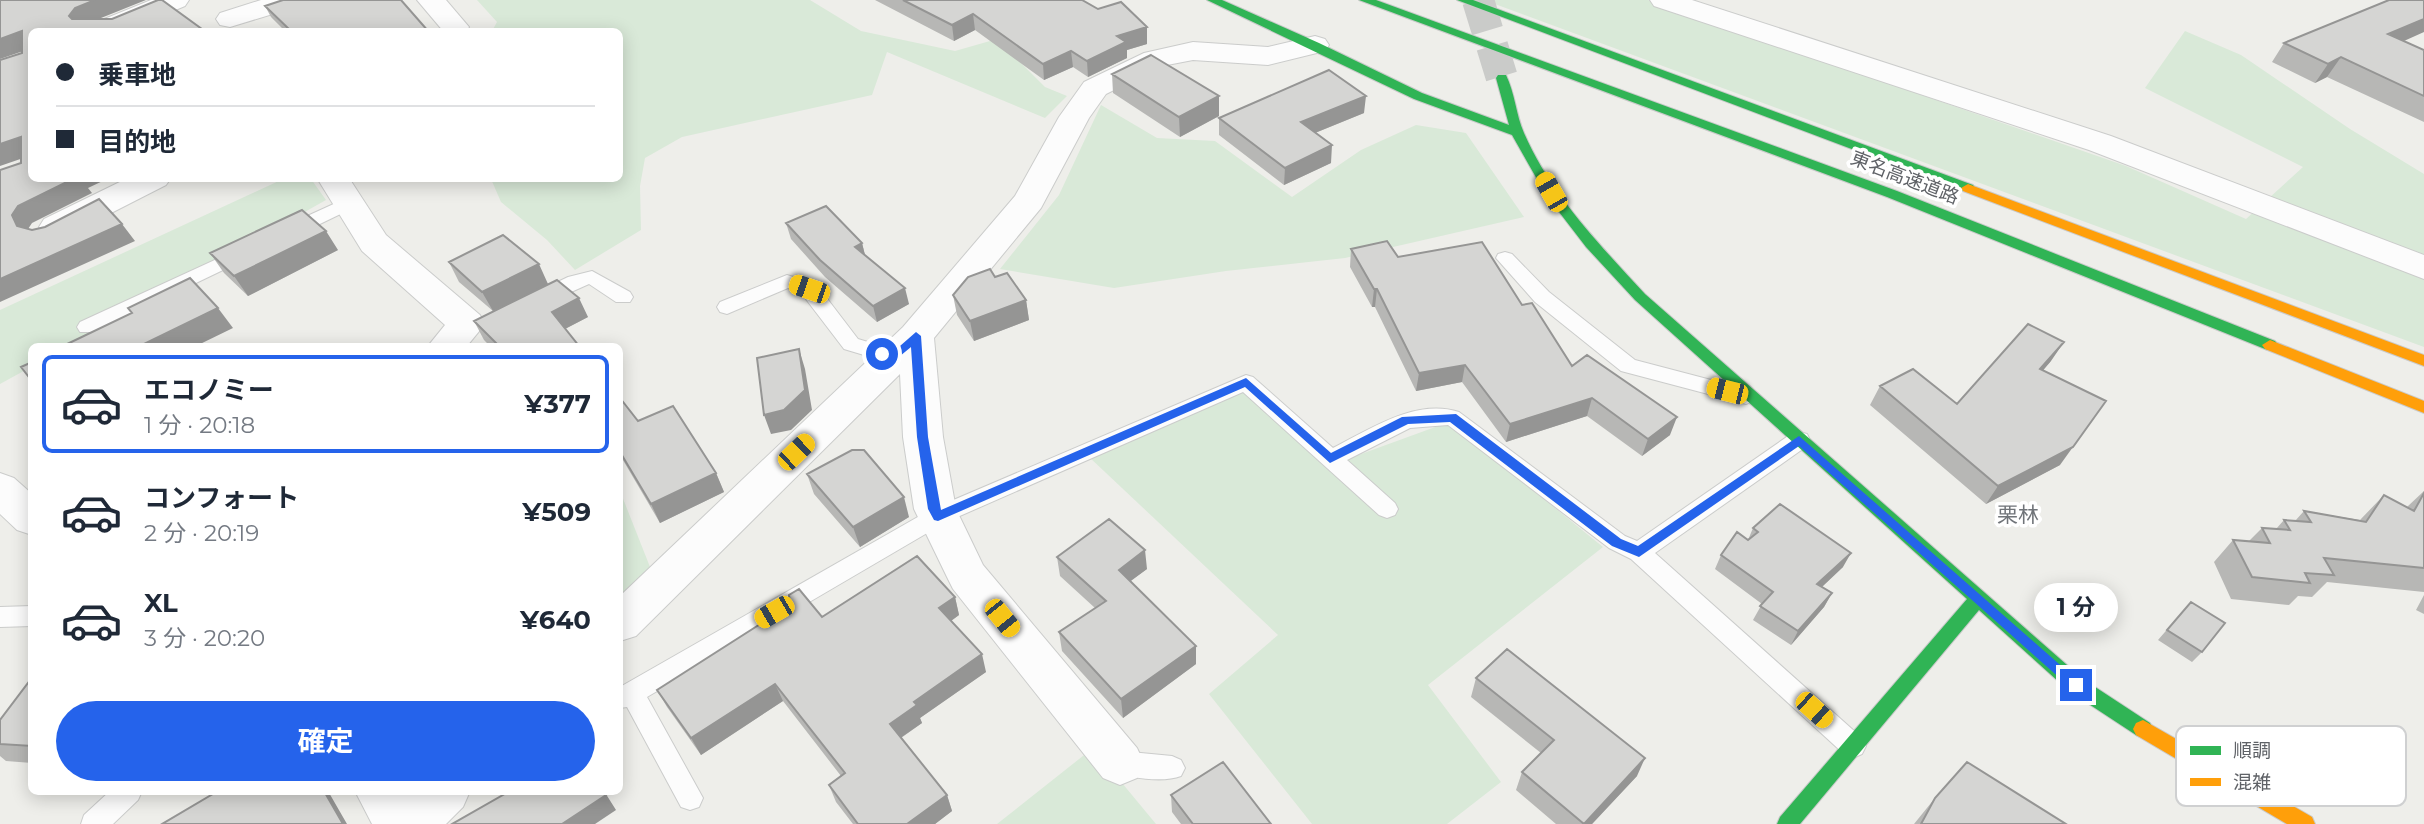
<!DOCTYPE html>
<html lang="ja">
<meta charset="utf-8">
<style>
:root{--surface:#fff;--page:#f6f6f7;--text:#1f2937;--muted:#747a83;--line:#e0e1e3;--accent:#2563eb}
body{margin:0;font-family:Montserrat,"Noto Sans JP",sans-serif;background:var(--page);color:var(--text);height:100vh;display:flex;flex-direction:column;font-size:26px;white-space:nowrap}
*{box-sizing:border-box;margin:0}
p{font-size:23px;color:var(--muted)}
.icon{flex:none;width:38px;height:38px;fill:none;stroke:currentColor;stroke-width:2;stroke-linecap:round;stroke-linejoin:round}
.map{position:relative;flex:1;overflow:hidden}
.details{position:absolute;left:28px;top:343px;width:595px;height:452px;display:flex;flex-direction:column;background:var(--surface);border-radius:10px;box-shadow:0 4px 18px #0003}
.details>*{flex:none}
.banner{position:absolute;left:28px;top:28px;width:595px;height:154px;border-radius:10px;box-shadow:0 4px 18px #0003;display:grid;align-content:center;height:154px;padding:0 28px;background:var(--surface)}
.end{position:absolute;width:32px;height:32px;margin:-16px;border:9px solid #2563eb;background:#fff;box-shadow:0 0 0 4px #fff}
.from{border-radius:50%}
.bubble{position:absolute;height:49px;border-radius:24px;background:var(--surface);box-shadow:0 4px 18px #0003;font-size:23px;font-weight:700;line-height:49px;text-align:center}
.car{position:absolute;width:21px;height:42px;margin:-21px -10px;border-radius:9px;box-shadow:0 0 5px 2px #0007;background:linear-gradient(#f5c518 24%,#345 0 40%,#f5c518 0 76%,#345 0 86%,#f5c518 0)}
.banner b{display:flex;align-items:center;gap:24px;height:66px;font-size:26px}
.banner b+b{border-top:2px solid var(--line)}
.banner i{width:18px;height:18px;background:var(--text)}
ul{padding:12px 0 0;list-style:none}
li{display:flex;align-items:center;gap:21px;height:98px;margin:0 14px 10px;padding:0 14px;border:4px solid transparent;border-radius:10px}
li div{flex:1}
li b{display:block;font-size:26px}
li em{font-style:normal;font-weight:700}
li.on{border-color:var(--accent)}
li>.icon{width:63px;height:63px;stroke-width:1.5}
.button{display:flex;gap:14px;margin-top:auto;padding:14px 28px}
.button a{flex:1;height:80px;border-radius:42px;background:var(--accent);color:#fff;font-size:28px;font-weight:700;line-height:80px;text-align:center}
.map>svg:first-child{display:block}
.green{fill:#d9e9d8}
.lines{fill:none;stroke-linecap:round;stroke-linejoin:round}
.secondary-tunnel{stroke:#cacbc9;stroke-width:32;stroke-dasharray:32 16;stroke-linecap:butt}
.lane-casing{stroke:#cbcccb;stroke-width:2}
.street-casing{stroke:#cbcccb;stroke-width:2}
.fast-casing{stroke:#cacaca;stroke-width:2}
.slow-casing{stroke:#cacaca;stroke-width:2}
.lane{fill:#fcfcfc;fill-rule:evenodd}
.street{fill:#fcfcfc;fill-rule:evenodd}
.fast{fill:#30b455;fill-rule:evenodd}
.slow{fill:#ff9f0a;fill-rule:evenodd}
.wall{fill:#b7b7b5}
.shaded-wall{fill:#959594}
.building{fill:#d5d5d3;stroke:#959594;stroke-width:2}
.route{fill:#2563eb}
.labels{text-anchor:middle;stroke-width:7;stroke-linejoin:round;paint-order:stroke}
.street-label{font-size:19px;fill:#5f6267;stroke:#fff}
.neighbourhood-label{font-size:21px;fill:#707479;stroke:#fff}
.key{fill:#fff;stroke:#cfd0d1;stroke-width:2}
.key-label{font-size:19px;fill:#5f6267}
</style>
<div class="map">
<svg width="2424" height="824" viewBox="0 0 2424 824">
<rect width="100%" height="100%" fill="#eeeeea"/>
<!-- green -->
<path class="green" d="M477,0H810L861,31L955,51L997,39L1045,87L1067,96L1045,118L887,52L872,95L682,137L645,158L640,186L641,230L575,270L547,240L501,202L491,179L620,178V32L492,31L497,22Z
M1484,0H1648L2126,166L2246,219L2303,167L2145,88L2185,31L2241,55L2350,129L2424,174V347Z
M1101,105L1157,138L1215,141L1292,197L1361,150L1416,125L1466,133L1524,217L1345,258L1226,271L1114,288L1000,269L1059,195Z
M283,179H311L326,200L66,346H32L31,367L0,384V310Z
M1240,384L1331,465L1449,422L1603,547L1428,685L1501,782L1447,824H1312L1209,694L1278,635L1088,456Z
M620,491L652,572L620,601Z
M1093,748L1156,824H997Z"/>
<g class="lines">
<!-- secondary-tunnel -->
<path class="secondary-tunnel" d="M1478,0L1502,78"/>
<!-- lane casing -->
<g class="lane-casing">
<path id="lane" d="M349,197L358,203L355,207L295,236H281L279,232L281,228Z
M243,247L250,249L252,253L250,257L94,332H80L77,327L80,322Z
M1505,252L1512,254L1549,292L1635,360L1753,391L1756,396L1753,401L1746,404L1621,371L1535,302L1496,258L1498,254Z
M592,271L630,292L633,297L630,302H616L589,284L542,305L535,303L532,298L535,293L568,277Z
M787,275L816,284L858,339L901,352L904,357L901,362L894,364L844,349L802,294L788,288L727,314L720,312L717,307L720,302Z
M1246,375L1253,377L1333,448C1370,429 1416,398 1459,412L1625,536L1637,541L1791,434L1799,432L1807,434L1810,440L1807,446L1655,553L1862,738L1866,746L1862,754L1853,758L1844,754L1631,559L1609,548L1448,425L1410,428L1347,460L1395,503L1398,509L1395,515L1387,518L1379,515L1243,392L946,522L647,697L703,798L699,807L690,810L681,807L627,707L620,708V687L930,510Z
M32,606V626L0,627V607Z
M1120,751L1172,756L1181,760L1185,768L1181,776C1163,783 1129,778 1111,771L1107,763L1111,755Z
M110,791H142L138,800L113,824H81L84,815Z"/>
</g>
<!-- street casing -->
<g class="street-casing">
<path id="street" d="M151,0H189L185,6L123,32H83L87,26Z
M261,0H303L299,6L230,27L220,25L216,19L220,13Z
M417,0H446L469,27L466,32H444Z
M1650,0H1692L2111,136L2424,255V279L2089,150L1654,6Z
M1315,36L1325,39L1329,45L1325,51L1268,65L1193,60L1162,66L1106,94L1089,118L1041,208L934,338L943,437L956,509L983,565L1137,748L1144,763L1137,778L1120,785L1103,778L953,589L947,577L914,509L903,437L900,374L636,636L620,641V596L903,327L1015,196L1059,117L1084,82L1144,53L1193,42L1268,47Z
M128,178H171L166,185L68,235L56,238L44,235L39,227L44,219Z
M317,178H349L386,235L480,315L485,324L467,346H428L445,325L362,251Z
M0,473L14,478L32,494V535L17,530L0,514Z
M355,791H407L409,795L413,791H470L463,807L446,824H372Z"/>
</g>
<!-- fast casing -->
<g class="fast-casing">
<path id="fast" d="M1207,0H1222L1319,43L1422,93L1509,125L1496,78L1498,75H1506C1515,93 1516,115 1524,133C1551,195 1600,245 1645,294L2083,679L2150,723L2153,729L2150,735L2143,738L2136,735L2069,691L1979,610L1800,824H1777L1780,817L1967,599L1635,300L1586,247L1546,195L1512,135L1414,99Z
M1359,0H1376L1897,191L2275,341L2278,345L2270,350L2265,349L1887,197Z
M1457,0H1473L1973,185L1975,188L1973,191H1963Z"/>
</g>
<!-- slow casing -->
<g class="slow-casing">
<path id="slow" d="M1968,184L2424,355V366L1963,191L1961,188Z
M2270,340L2424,401V413L2265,349L2262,345Z
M2143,720L2312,817L2315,824H2287L2136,735L2133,729L2136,723Z"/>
</g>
<!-- lane -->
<use href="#lane" class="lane"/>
<!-- street -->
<use href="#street" class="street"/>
<!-- fast -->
<use href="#fast" class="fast"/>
<!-- slow -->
<use href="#slow" class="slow"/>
</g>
<!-- wall -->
<path class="wall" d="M875,0H1082L1147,44L1127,50V58L1088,77L1073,67L1044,80L975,30L954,41Z
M265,6L429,32H286L271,17Z
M2403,41L2424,50V122L2327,77L2315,83L2272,62L2284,43Z
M1112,74L1219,96V116L1180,137L1113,93Z
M1364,113L1315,133L1331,163L1284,185L1219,135V118Z
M786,223L862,243L865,255L909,304L877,322L825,277L791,239Z
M1351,249L1398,257L1522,305L1572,366L1670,435L1642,456L1587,416L1506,442L1462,382L1416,391L1375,307H1372L1350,267Z
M338,250L248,296L224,273L210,253Z
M449,262L548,284L588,317L565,329L579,346H490L484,340L474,321L493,311L459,282Z
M995,277L1026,300L1029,320L974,341L957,315L953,295Z
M2051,361L2043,370L2060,465L1986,504L1870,405L1880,386L1957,404Z
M620,398L638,421L716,473L724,492L660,523L620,455Z
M807,474L909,517L860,547L814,494Z
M2424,491V592L2327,582L2312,597L2298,596L2289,605L2231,599L2214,562L2233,540L2249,541L2262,528L2276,529L2284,520L2295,521L2304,511L2360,520L2384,495L2407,507Z
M1753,528L1843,567L1822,587L1832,593L1824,607L1791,645L1753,620L1762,604L1715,569L1721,555L1748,540Z
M1057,557L1147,569L1130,581L1196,646V664L1123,718L1062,651L1059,632L1095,608L1060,576Z
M2424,595V614L2416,610Z
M955,597L959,615L951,621L986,672L920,718L922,723L901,738L947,795L952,811L935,824H853L836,802L829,785L841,776L783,701L701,755L667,707L657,690L822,617Z
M2191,602L2202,652L2192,662L2158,640Z
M1476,678L1637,776L1592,824H1556L1516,790L1522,772L1541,753L1471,697Z
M32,679V763L6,761L0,756V720Z
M1171,795L1271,824H1181L1172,812Z
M1935,798L2066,824H1914Z"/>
<!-- shaded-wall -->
<path class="shaded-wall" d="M95,0H146L86,24L81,32L69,16L75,8Z
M973,14L975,30L954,41L952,25Z
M2424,19V32L2375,54L2388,34Z
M1147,27V44L1127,50V58L1088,77L1087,61L1117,36Z
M22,31L32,48L0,59V39Z
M1071,51L1073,67L1044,80L1043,64Z
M2341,57L2327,77L2315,83L2328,64Z
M1219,96V116L1180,137L1179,117Z
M1366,96L1364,113L1300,139L1301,122Z
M21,137L32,155L0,166V144Z
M1332,145L1331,163L1284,185L1285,168Z
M75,178H109L88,188L92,193L32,223L26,232L17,226L12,215L18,206Z
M122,224L135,241L0,302V279Z
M326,231L338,250L248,296L234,276Z
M862,243L866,259L855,247Z
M539,264L548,284L493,311L482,292Z
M905,288L909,304L877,322L873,306Z
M1374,289H1377L1375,307H1372Z
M579,298L588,317L561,331L552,312Z
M1026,300L1029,320L974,341L970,321Z
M218,308L233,328L196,346H140Z
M2064,342L2051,361L2028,388L2040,369Z
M799,349L805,369L812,410L791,430L771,434L764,415Z
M1465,365L1462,382L1416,391L1419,373Z
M1592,398L1587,416L1506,442L1510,424Z
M2106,401L2060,465L1986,504L1998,486Z
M1677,417L1670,435L1642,456L1648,439Z
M716,473L724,492L660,523L651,504Z
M904,497L909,517L860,547L853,527Z
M1145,550L1147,569L1120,589L1119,570Z
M1851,553L1843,567L1810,598L1817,584Z
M1832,593L1824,607L1791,645L1798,631Z
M955,597L959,615L944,626L939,608Z
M1196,646V664L1123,718L1121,699Z
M982,654L986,672L920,718L922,723L896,741L890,724L914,702Z
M775,684L783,701L701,755L691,738Z
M1645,758L1637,776L1592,824H1584Z
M324,791H328L347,824H343Z
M604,791L616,810L595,824H562Z
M947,795L952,811L935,824H907Z"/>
<!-- building -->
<path class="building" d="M0,0H95L75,8L69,16L72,19H112L158,0H162L206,32H32V178H75L18,206L12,215L17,226L32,230L45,227L99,199L122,224L0,279V170L21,163V137L0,144V60L22,53V31L0,39Z
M283,0H401L429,32H292L265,6Z
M903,0H1082L1098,9L1121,2L1147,27L1117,36L1126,42L1087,61L1071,51L1043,64L973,14L952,25Z
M2389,0H2424V19L2388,34L2424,50V96L2341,57L2328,64L2284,43Z
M1151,55L1219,96L1179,117L1112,74Z
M1329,70L1366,96L1301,122L1332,145L1285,168L1219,118Z
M826,206L862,243L855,247L905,288L873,306L820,260L786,223Z
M302,210L326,231L234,276L210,253Z
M503,235L539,264L482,292L449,262Z
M1387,241L1398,257L1482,242L1522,305L1532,303L1572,366L1587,355L1677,417L1648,439L1592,398L1510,424L1465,365L1419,373L1377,289H1374L1351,249Z
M990,269L995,277L1007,273L1026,300L970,321L953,295L968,277Z
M190,278L218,308L140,346H63L132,313L128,308Z
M557,280L579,298L552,312L579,346H499L474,321Z
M2028,324L2064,342L2040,369L2106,401L2073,447L1998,486L1880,386L1913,369L1957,404Z
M799,349L805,390L784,410L764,415L757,358Z
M32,362V381L21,367Z
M620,398L638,421L673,406L716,473L651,504L620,452Z
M852,450H864L904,497L853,527L807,474Z
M2424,493V568L2324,558L2334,575L2305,573L2310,583L2252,577L2233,540L2270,543L2262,528L2290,530L2284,520L2311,522L2304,511L2366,522L2384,495L2414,511Z
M1780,504L1851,553L1817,584L1832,593L1798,631L1760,606L1773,592L1721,555L1737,532L1748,540L1758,532L1753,528Z
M1109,519L1145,550L1119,570L1196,646L1121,699L1059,632L1106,601L1057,557Z
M917,556L955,597L939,608L982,654L914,702L917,705L890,724L947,795L907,824H858L829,785L845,773L775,684L691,738L657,690L790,605L789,595L799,589L822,617Z
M2191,602L2225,623L2202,652L2167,630Z
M1507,649L1645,758L1584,824L1522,772L1554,740L1476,678Z
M31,679L32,746L0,744V720Z
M1223,762L1271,824H1193L1171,795Z
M1967,762L2066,824H1921L1935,798Z
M218,791H324L343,824H162Z
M507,791H604L606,795L562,824H452L508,792Z"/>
<!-- route -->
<path class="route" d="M916,332L921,336L928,437L941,510L1246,378L1331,453L1402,417L1456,414L1621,539L1638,546L1799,436L2083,685L2081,689H2072L1799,446L1639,557L1612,546L1450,422L1408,424L1330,463L1245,387L938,521L934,520L928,509L917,437L911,347L894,361L877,354L882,350L892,353Z"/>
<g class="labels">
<!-- street labels -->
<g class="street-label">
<text transform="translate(1905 177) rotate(21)" y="7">東名高速道路</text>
</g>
<!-- neighbourhood labels -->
<g class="neighbourhood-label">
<text x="2018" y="522">栗林</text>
</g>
</g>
<!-- legend -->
<rect x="2176" y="726" width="230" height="80" rx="10" class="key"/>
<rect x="2190" y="746" width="31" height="9" fill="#30b455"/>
<rect x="2190" y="778" width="31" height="8" fill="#ff9f0a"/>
<g class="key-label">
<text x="2233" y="757">順調</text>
<text x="2233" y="789">混雑</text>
</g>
</svg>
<i class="end from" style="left:882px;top:354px"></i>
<i class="end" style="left:2076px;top:685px"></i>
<div class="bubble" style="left:2034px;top:583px;width:84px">1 分</div>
<i class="car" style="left:1551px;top:192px;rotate:330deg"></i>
<i class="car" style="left:809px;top:289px;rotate:289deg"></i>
<i class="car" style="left:1727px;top:391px;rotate:284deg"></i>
<i class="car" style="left:796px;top:452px;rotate:46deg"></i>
<i class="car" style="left:774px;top:612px;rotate:240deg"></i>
<i class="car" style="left:1002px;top:618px;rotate:141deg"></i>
<i class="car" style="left:1814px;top:710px;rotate:132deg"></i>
<div class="banner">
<b><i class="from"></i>乗車地</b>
<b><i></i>目的地</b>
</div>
<section class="details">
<ul>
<li class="on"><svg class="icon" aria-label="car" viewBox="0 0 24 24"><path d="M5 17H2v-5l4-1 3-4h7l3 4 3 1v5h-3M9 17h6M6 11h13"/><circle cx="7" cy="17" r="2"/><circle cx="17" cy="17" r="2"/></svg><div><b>エコノミー</b><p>1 分 · 20:18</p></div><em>¥377</em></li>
<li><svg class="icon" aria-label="car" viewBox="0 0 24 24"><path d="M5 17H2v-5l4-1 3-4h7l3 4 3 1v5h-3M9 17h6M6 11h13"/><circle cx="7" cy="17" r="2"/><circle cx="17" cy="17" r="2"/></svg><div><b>コンフォート</b><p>2 分 · 20:19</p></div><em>¥509</em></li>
<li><svg class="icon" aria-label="car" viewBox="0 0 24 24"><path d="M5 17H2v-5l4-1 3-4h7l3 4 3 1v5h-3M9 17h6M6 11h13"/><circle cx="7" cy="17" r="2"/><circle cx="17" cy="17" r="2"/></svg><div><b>XL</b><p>3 分 · 20:20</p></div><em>¥640</em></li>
</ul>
<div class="button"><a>確定</a></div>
</section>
</div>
